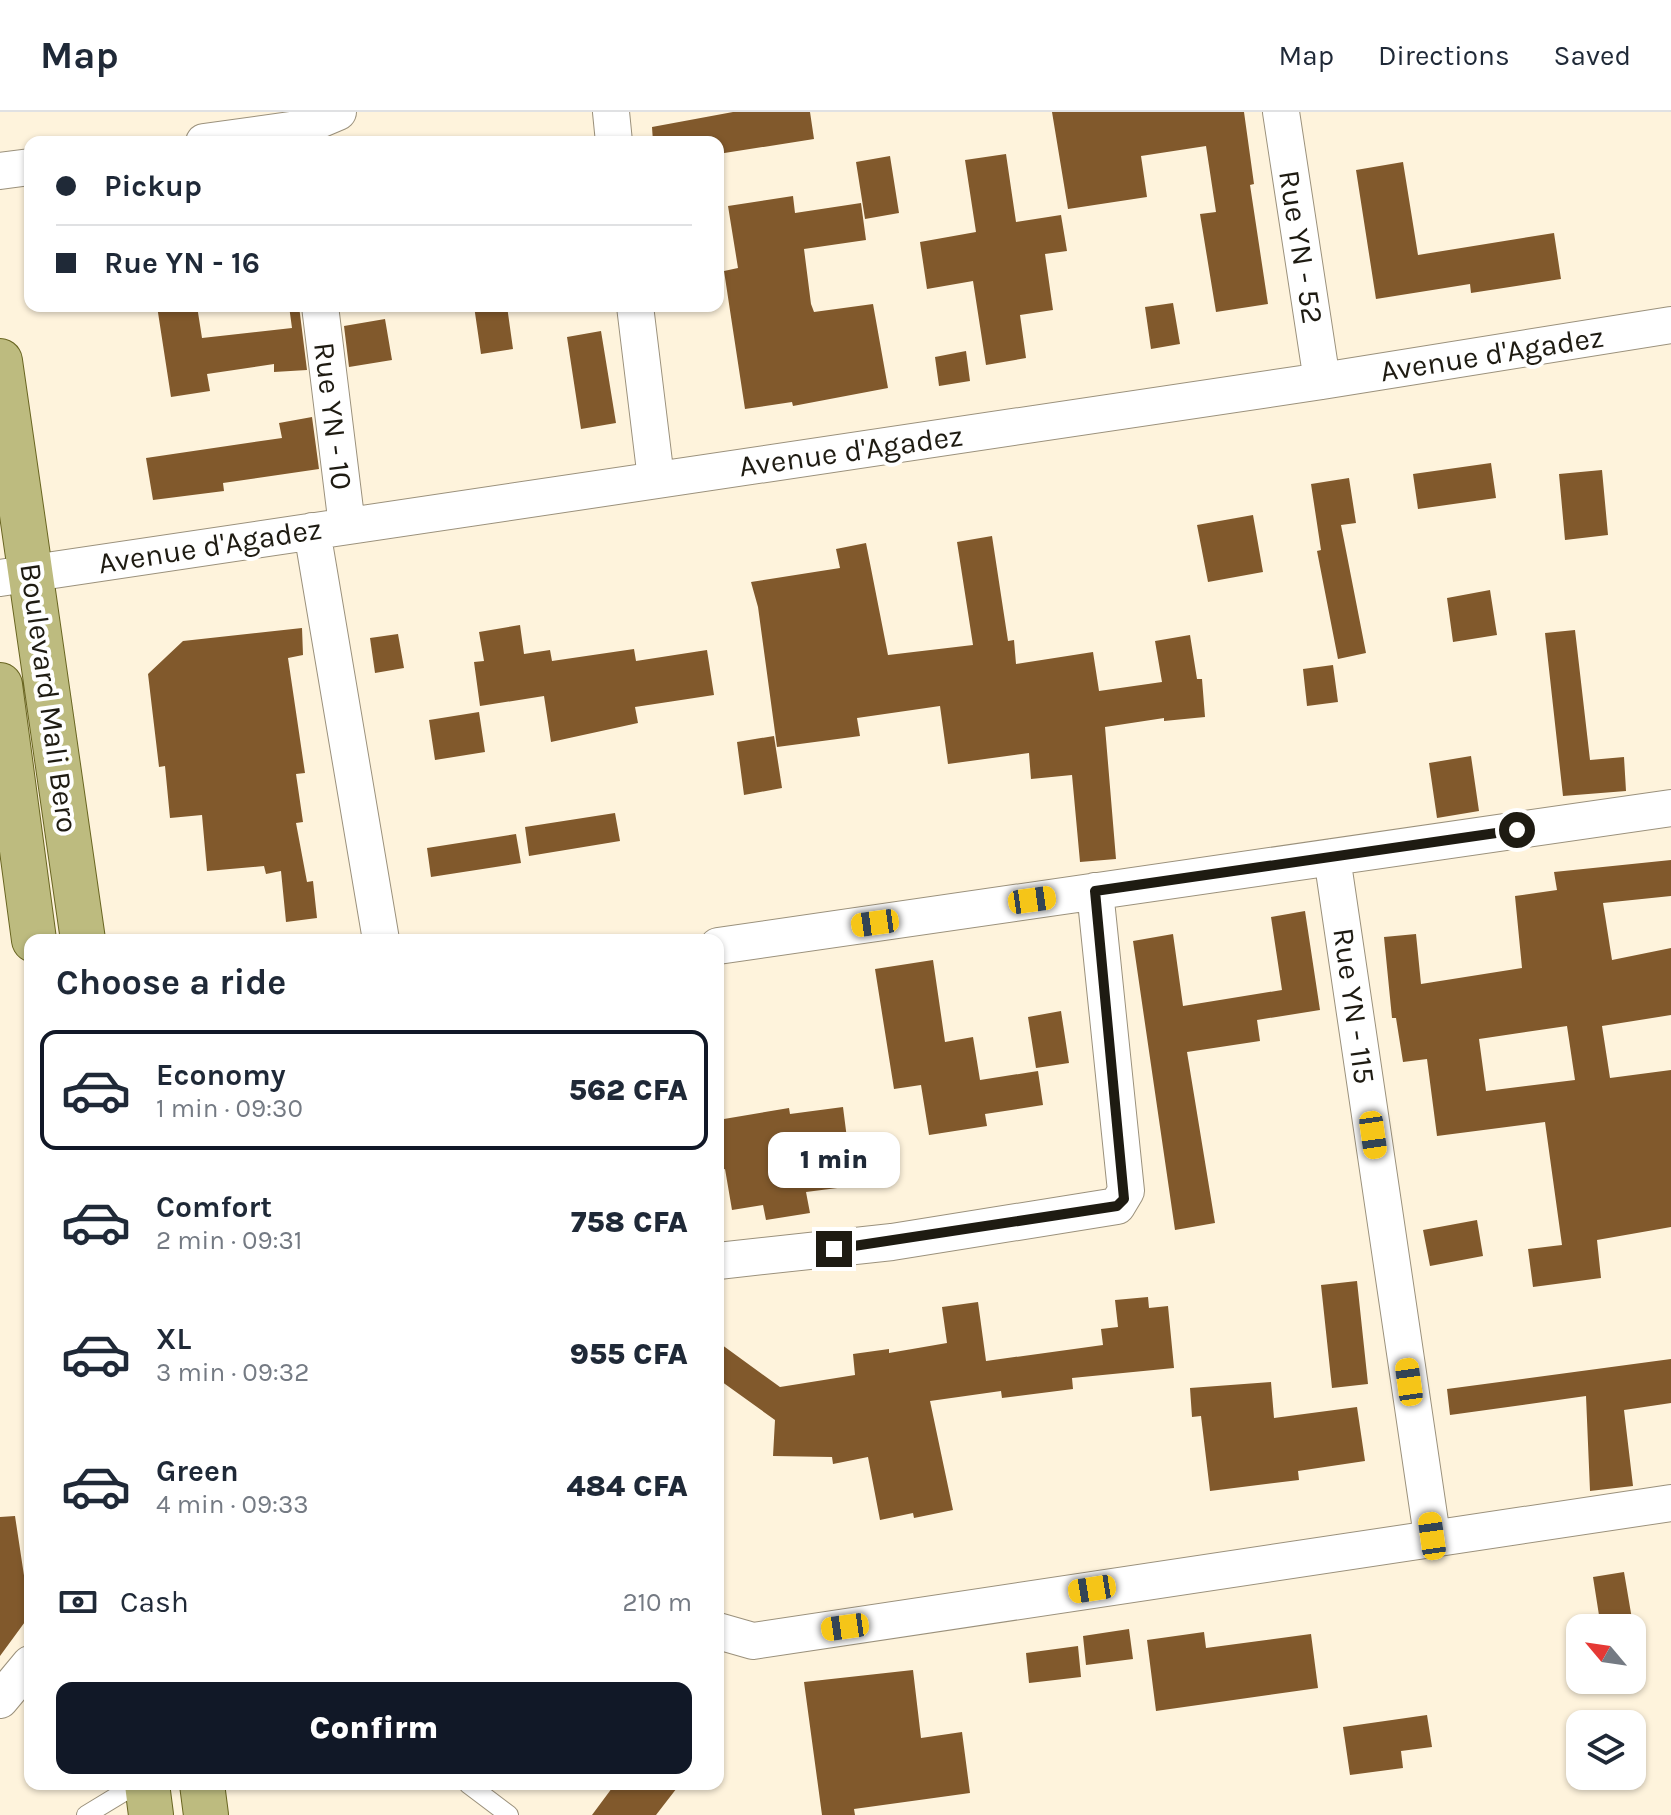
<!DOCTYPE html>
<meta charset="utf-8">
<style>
:root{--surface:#fff;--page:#f2f2f3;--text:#1f2937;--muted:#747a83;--line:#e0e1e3;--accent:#111827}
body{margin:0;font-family:Karla,sans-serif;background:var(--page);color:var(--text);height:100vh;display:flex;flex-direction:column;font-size:30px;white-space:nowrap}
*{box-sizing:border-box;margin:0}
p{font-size:26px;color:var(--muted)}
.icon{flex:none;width:44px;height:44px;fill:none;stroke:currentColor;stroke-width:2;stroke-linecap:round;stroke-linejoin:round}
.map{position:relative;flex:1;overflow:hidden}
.side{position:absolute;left:24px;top:822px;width:700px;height:856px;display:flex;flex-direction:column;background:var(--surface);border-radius:16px;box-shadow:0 2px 6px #0004}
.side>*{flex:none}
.guide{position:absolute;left:24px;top:24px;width:700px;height:176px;border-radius:16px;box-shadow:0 2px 6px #0004;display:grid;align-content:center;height:176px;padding:0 32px;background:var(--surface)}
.needle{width:52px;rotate:299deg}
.fabs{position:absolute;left:1566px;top:1502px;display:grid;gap:16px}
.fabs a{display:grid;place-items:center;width:80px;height:80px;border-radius:16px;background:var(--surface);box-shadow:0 2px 6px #0004;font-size:40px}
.end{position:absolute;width:36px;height:36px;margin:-18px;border:10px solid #1e1b12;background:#fff;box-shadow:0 0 0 4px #fff}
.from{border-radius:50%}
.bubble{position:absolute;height:56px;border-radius:16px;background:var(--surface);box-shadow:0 2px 6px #0004;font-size:26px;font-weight:800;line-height:56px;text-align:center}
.car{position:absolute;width:24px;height:48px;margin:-24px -12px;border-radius:10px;box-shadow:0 0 6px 2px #0007;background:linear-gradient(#f5c518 24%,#345 0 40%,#f5c518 0 76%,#345 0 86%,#f5c518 0)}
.guide b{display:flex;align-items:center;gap:28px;height:76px;font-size:30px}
.guide b+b{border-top:2px solid var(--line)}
.guide i{width:20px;height:20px;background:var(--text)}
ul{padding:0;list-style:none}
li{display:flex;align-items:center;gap:24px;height:120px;margin:0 16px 12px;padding:0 16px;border:4px solid transparent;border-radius:16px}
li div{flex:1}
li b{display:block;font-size:30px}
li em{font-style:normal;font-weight:800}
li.current{border-color:var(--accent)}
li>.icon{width:72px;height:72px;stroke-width:1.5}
h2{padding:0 32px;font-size:36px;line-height:96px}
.pay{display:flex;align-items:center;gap:20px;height:88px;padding:0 32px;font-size:30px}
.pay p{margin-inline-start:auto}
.primary-button{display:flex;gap:16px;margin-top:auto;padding:16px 32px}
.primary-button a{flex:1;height:92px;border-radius:16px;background:var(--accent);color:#fff;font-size:32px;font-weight:800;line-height:92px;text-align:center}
header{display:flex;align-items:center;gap:48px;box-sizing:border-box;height:112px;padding:0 40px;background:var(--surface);border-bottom:2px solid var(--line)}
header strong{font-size:38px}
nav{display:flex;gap:44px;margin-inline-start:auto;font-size:28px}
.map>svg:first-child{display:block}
.building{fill:#81592c;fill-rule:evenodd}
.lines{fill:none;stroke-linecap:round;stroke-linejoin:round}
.lane-casing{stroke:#9b917c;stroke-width:20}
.street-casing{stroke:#9b917c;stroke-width:38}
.primary-casing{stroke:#696521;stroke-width:46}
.lane{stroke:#fff;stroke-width:18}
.street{stroke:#fff;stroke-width:36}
.primary{stroke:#bdbb7f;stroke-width:44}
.route{stroke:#1e1b12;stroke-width:10}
.labels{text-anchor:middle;stroke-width:8;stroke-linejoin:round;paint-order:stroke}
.street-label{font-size:30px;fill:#1e1b12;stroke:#fff}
</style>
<header>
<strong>Map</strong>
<nav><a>Map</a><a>Directions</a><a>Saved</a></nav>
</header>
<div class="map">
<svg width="1671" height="1703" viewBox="0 0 1671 1703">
<rect width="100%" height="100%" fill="#fef3dc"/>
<!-- building -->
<path class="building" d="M733,0H810L814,27L718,42V30H653L652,15Z
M1052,0H1244L1254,72L1250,73L1268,192L1216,200L1200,102L1216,100L1206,34L1141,44L1147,85L1068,97Z
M1006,42L1016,110L1061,103L1067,139L1045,142L1053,198L1020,203L1026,246L986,253L973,169L927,177L920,130L976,120L965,48Z
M890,44L899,101L865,107L856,50Z
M1403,50L1418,143L1554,121L1561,167L1471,181L1470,172L1376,187L1356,58Z
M793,84L795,101L861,91L866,128L804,137L811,192L814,200L873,192L888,276L793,294L792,290L745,297L724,159L738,156L728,94Z
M1173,191L1180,232L1151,237L1145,195Z
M157,194H197L202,226L292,216L289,194H299L307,258L274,260V252L207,262L210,279L171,285Z
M474,194H507L513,237L481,242Z
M385,207L392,248L349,255L344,214Z
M601,219L616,311L581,317L567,225Z
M966,239L970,269L939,274L935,245Z
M312,305L319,357L223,371L224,379L153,388L146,346L282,326L279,311Z
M1491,351L1496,386L1418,397L1413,362Z
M1602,358L1608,423L1565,428L1559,362Z
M1349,366L1356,411L1341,413L1366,541L1338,547L1317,439L1321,438L1311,372Z
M1253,403L1263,460L1208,470L1197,413Z
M992,424L1008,529L1014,528L1016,552L1093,540L1099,579L1162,570L1155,529L1190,523L1197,567H1202L1205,605L1164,609V606L1105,615L1116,747L1080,750L1072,663L1031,667L1029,641L948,652L940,594L857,606L860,624L777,635L758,495L751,470L840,456L836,437L866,431L888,543L973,533L957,430Z
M1490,478L1497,523L1453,530L1447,486Z
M520,513L524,542L550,538L552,549L634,537L636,549L707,538L714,583L635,595L638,611L551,630L544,584L480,594L474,550L484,549L479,520Z
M302,516L303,543L288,546L305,661L296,662L303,710L296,711L307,770L313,769L317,806L286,810L281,759L266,762L264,754L207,759L202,703L170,706L165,654L159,655L148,562L183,529Z
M1575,518L1590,648L1624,645L1626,679L1563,684L1545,521Z
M398,522L404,556L375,561L370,526Z
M1333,553L1338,590L1307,594L1303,557Z
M479,600L485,640L435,648L429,608Z
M774,624L782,676L744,683L737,630Z
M1471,644L1479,699L1437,706L1429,651Z
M615,701L620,729L529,744L525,715Z
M516,722L521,751L431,765L427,736Z
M1671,748V784L1603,791L1612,848L1671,836V903L1602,914L1610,966L1671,958V1115L1597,1128L1601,1166L1533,1175L1528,1137L1562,1133L1545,1010L1437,1024L1427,947L1403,950L1396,906H1392L1384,825L1416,822L1421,872L1522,856L1515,784L1557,778L1554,760ZM1567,914L1575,968L1486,979L1479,927Z
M1305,799L1320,898L1257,908L1260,929L1187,940L1215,1111L1175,1118L1133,829L1173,822L1183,894L1282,878L1271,805Z
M933,848L945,930L973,925L980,968L1038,959L1043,993L985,1002L987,1014L929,1023L921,973L894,977L875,857Z
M1061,899L1069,951L1036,956L1028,905Z
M843,995L853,1074L806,1080L810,1101L766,1108L763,1093L732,1098L725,1057L721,1058L718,1037V1008L789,996L790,1002Z
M1477,1108L1483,1144L1430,1154L1423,1118Z
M1357,1169L1368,1272L1332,1276L1321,1173Z
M1148,1185L1149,1196L1168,1194L1174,1256L1072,1266L1073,1277L1002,1286L1001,1279L930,1289L953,1398L914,1406L913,1401L880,1408L868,1345L833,1352L832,1345L773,1344L775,1308L718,1267V1230L780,1275L855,1263L853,1242L889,1237V1241L947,1231L942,1195L978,1190L986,1249L1103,1233L1101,1217L1118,1215L1115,1188Z
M1671,1247V1291L1624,1298L1633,1374L1590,1379L1586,1284L1450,1303L1447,1277Z
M1271,1270L1274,1306L1357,1295L1365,1349L1298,1359L1299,1368L1210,1379L1201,1304L1192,1305L1190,1276Z
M15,1404L30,1503L0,1544V1405Z
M1624,1460L1633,1513L1601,1516L1593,1465Z
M1129,1517L1133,1547L1086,1553L1083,1524Z
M1204,1520L1206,1536L1311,1522L1318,1576L1156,1599L1147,1528Z
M1078,1534L1081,1565L1029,1571L1026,1541Z
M913,1558L921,1626L962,1620L970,1681L854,1697L855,1703H822L804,1570Z
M1427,1603L1432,1635L1401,1639L1403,1656L1350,1663L1343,1615Z
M615,1672H680L656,1703H592Z"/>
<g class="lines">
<!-- lane casing -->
<g class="lane-casing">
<path id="lane" d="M468,1672L509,1703
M86,1703L137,1672"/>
</g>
<!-- street casing -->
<g class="street-casing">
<path id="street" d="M611,0L614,30
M1281,0L1322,269
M204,30L298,17L338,0
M0,59L30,55
M320,194L347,414
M635,194L656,367
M312,419L381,828
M0,466L1322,269L1671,213
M1332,745L1432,1424
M718,834L1671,696
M718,1149L892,1130L1117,1094L1126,1079L1095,779
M718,1519L753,1529L1671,1391
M0,1588L30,1552"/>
</g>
<!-- primary casing -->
<g class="primary-casing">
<path id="primary" d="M0,249L83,828
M0,573L34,828
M147,1672L151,1703
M202,1672L206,1703"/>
</g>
<!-- lane -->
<use href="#lane" class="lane"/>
<!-- street -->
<use href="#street" class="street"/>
<!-- primary -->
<use href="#primary" class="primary"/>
</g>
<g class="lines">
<!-- route -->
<path class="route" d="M834,1137L1117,1094L1124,1087L1095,779L1517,718"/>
</g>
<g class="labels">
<!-- street labels -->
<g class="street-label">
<text transform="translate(1301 135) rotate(81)" y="10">Rue YN - 52</text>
<text transform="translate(1492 242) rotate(-9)" y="10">Avenue d'Agadez</text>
<text transform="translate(333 304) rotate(83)" y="10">Rue YN - 10</text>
<text transform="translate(851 339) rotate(-8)" y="10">Avenue d'Agadez</text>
<text transform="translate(210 434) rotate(-9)" y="10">Avenue d'Agadez</text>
<text transform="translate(49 586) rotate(82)" y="10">Boulevard Mali Bero</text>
<text transform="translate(1354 894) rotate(82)" y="10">Rue YN - 115</text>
</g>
</g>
</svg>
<div class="fabs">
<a><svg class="needle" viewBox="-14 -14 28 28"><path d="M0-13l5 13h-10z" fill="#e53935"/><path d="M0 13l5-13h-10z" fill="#747a83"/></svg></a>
<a><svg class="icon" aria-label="layers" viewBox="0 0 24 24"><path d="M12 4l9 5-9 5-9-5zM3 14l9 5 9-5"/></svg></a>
</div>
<i class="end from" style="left:1517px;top:718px"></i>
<i class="end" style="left:834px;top:1137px"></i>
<div class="bubble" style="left:768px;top:1020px;width:132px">1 min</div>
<i class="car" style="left:1032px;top:788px;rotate:82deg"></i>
<i class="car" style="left:875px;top:811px;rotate:262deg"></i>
<i class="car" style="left:1373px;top:1023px;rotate:172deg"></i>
<i class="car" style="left:1409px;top:1270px;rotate:352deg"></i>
<i class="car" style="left:1432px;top:1424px;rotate:352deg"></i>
<i class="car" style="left:1092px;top:1477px;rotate:261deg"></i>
<i class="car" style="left:845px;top:1515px;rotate:262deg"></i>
<div class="guide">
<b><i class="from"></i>Pickup</b>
<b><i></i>Rue YN - 16</b>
</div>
<section class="side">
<h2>Choose a ride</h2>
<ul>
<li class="current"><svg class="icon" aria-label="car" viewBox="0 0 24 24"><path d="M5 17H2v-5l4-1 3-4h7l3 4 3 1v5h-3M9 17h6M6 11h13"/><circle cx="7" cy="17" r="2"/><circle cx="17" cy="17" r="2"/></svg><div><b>Economy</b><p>1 min · 09:30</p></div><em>562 CFA</em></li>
<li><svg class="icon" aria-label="car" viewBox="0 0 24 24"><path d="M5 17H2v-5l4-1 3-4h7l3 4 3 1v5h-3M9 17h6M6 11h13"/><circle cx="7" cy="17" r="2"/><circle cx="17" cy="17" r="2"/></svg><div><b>Comfort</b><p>2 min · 09:31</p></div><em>758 CFA</em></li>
<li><svg class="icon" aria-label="car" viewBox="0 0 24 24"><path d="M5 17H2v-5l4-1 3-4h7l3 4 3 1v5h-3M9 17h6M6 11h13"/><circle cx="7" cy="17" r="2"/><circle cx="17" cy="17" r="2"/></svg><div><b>XL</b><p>3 min · 09:32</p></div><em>955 CFA</em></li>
<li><svg class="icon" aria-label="car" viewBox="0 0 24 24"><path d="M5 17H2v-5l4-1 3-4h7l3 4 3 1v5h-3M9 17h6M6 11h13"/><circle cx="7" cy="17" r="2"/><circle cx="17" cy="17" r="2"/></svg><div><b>Green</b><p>4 min · 09:33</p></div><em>484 CFA</em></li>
</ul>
<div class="pay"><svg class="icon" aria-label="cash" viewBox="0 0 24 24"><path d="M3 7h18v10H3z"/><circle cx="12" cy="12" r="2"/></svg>Cash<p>210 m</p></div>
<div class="primary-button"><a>Confirm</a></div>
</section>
</div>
